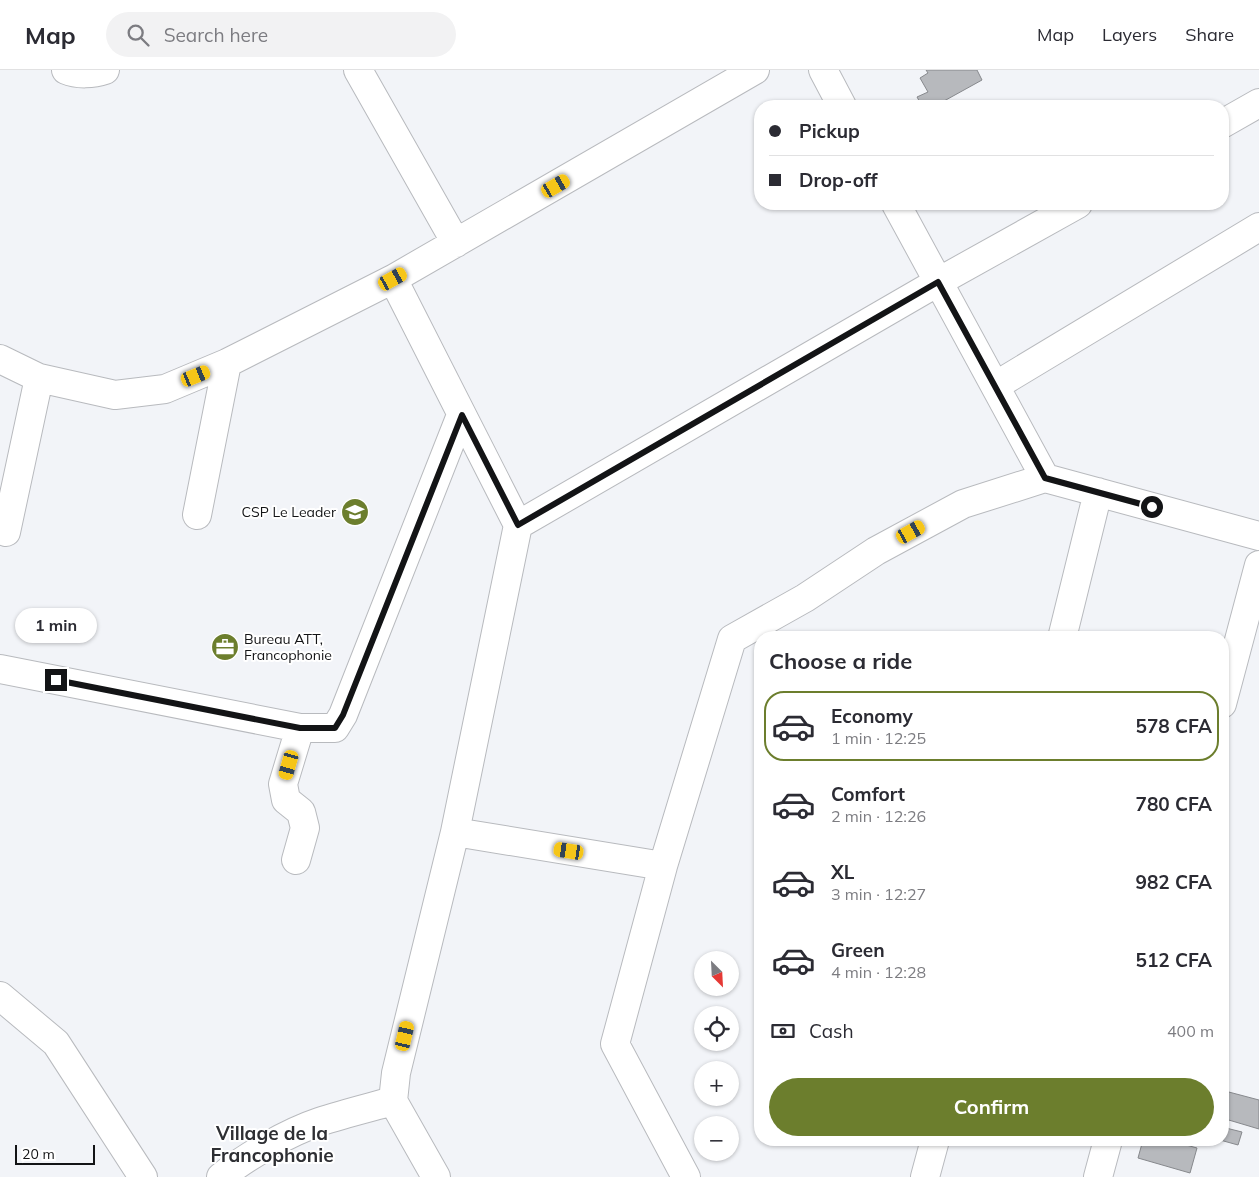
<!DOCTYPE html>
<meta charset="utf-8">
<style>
:root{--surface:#fff;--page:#f2f2f3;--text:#2b2b33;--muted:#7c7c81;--line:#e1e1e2;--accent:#6c7e2d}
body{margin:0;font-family:Mulish,sans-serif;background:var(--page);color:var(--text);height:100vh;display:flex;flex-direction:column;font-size:19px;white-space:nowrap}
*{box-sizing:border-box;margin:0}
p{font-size:16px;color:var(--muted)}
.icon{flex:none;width:28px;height:28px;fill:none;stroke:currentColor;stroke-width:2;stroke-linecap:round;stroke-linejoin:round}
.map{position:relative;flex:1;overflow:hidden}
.drawer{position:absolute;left:754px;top:561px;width:475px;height:515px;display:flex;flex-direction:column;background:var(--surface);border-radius:20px;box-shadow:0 1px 4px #0004}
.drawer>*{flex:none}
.top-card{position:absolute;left:754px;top:30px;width:475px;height:110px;border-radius:20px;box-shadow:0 1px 4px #0004;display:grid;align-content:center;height:110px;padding:0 15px;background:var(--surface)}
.needle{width:32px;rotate:156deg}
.tools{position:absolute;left:694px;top:881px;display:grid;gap:10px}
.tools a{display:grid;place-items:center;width:45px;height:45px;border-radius:50%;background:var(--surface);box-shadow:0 1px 4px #0004;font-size:25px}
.scale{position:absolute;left:15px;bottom:12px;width:80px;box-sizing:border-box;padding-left:5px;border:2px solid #131416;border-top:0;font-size:14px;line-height:18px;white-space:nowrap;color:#131416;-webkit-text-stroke:4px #fff;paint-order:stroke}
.end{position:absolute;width:22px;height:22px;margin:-11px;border:6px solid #131416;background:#fff;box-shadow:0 0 0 2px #fff}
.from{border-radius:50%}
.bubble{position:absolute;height:35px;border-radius:18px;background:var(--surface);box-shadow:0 1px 4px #0004;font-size:16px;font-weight:700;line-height:35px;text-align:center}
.car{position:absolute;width:15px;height:30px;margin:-15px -8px;border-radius:6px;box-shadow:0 0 4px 1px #0007;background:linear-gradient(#f5c518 24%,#345 0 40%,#f5c518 0 76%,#345 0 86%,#f5c518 0)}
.top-card b{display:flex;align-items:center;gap:18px;height:48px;font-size:19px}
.top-card b+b{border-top:1px solid var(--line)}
.top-card i{width:12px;height:12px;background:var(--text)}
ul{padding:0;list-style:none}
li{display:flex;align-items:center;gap:15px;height:70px;margin:0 10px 8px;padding:0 5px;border:2px solid transparent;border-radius:20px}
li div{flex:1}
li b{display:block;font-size:19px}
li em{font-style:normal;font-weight:700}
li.on{border-color:var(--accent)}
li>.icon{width:45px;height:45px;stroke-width:1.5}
h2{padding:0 15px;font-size:22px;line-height:60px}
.pay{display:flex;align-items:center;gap:12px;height:55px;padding:0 15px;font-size:19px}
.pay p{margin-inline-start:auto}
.button{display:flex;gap:10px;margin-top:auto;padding:10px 15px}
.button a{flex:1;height:58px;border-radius:30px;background:var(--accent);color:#fff;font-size:20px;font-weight:700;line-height:58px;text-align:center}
header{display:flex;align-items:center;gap:30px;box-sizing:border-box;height:70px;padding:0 25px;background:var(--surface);border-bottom:1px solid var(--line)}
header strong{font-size:24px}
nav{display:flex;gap:28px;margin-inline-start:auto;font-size:18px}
.search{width:350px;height:45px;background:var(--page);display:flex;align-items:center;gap:12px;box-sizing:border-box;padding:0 18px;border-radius:28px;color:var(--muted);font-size:19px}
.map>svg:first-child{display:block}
.building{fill:#b7b9bd;stroke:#87898d}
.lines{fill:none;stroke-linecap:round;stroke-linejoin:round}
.minor-casing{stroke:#b8babe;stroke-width:30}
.minor{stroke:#fff;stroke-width:28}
.route{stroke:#131416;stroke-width:6}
.labels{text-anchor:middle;stroke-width:4;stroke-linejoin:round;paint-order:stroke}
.poi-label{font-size:14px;fill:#131416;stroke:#fff;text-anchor:end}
.district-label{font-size:19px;font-weight:bold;fill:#2e2f33;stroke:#fff}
</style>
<header>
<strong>Map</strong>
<div class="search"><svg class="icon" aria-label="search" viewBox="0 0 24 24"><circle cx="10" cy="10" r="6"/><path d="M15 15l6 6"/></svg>Search here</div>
<nav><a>Map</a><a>Layers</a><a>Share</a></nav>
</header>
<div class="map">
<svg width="1259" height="1107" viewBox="0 0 1259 1107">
<rect width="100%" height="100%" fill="#f2f4f8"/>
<!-- building -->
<path class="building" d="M926,0H977L982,10L935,36H922L917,27L928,22L920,8L928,3Z
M1225,1021L1259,1030V1059L1222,1048V1029Z
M1222,1057L1242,1062L1238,1075L1220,1070H1222Z
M1143,1070H1180L1179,1073L1197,1078L1190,1103L1138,1088Z"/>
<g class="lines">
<!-- minor casing -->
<g class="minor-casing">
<path id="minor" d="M66,0C78,5 93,4 105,0
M358,0L456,173
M823,0L842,36
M1222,54L1259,33
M896,134L1045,408
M393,209L518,455
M0,289L39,308L115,325L165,319L227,293L393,209L755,0
M995,316L1259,157
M197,445L227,293
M6,462L39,308
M1062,568L1098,422
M0,599L300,658H335L343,645L461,345
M1222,634L1259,495
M455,762L663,796
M296,790L305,758L301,742L286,730L283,714L300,658
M0,926L56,973L143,1107
M221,1107C245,1087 289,1062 319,1052C343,1044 368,1038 393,1031
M436,1107L393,1031L396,1003L455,762L518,455L938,212L1078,134
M686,1107L615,974L663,796L732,569L805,528L876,481L963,434L1045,408L1259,466
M925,1107L935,1070
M1098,1107L1108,1070"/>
</g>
<!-- minor -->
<use href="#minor" class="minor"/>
</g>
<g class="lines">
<!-- route -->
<path class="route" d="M56,610L300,658H335L343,645L462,345L518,455L938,212L1045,408L1152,437"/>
</g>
<!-- icons -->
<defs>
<g id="school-disc" transform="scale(1.4375)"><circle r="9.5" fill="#6c7e2d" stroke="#fff"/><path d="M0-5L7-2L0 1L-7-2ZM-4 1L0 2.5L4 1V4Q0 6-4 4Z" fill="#fff"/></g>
<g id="office-disc" transform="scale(1.4375)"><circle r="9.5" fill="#6c7e2d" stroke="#fff"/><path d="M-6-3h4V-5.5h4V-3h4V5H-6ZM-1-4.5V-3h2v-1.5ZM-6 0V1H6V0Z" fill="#fff"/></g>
</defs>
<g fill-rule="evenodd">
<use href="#school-disc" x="355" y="442"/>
<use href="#office-disc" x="225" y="577"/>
</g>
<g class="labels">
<!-- poi labels -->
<g class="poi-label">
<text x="336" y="447">CSP Le Leader</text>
<text x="244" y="574" text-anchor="start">Bureau ATT,<tspan x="244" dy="16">Francophonie</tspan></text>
</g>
<!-- district labels -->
<g class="district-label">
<text x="272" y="1070">Village de la<tspan x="272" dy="22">Francophonie</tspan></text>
</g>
</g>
</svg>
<div class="tools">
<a><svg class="needle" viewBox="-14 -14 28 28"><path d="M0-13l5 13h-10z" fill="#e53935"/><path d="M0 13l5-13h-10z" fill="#7c7c81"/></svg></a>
<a><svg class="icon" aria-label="locate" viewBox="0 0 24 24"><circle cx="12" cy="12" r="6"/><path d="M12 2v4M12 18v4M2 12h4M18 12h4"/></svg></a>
<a>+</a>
<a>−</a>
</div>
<div class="scale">20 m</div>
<i class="end from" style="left:1152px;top:437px"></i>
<i class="end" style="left:56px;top:610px"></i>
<div class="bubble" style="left:15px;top:538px;width:82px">1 min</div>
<i class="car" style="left:556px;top:116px;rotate:60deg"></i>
<i class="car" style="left:393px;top:209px;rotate:61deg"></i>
<i class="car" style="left:196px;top:306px;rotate:68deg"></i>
<i class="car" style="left:911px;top:462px;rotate:61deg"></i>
<i class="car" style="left:289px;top:695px;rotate:196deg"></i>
<i class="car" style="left:569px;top:781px;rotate:279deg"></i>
<i class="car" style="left:405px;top:966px;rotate:13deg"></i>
<div class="top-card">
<b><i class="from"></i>Pickup</b>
<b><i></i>Drop-off</b>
</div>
<section class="drawer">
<h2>Choose a ride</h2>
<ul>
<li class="on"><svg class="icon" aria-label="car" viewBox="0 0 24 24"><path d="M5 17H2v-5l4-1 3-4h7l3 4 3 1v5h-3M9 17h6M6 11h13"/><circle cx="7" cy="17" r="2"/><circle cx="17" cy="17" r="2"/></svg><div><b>Economy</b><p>1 min · 12:25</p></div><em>578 CFA</em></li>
<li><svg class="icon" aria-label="car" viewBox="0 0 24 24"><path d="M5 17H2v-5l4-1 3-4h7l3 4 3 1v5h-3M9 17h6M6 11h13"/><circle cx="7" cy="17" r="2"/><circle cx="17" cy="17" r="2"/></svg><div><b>Comfort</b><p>2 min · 12:26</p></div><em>780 CFA</em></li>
<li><svg class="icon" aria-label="car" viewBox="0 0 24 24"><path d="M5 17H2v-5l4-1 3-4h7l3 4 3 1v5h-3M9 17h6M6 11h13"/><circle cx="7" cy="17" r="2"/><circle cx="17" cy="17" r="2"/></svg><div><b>XL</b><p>3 min · 12:27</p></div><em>982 CFA</em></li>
<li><svg class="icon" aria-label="car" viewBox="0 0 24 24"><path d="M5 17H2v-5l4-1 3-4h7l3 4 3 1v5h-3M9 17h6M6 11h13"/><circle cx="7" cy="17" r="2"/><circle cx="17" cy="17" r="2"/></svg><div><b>Green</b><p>4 min · 12:28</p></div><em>512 CFA</em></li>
</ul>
<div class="pay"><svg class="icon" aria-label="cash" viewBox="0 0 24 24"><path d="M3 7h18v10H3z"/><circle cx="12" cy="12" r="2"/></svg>Cash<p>400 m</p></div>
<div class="button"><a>Confirm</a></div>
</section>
</div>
